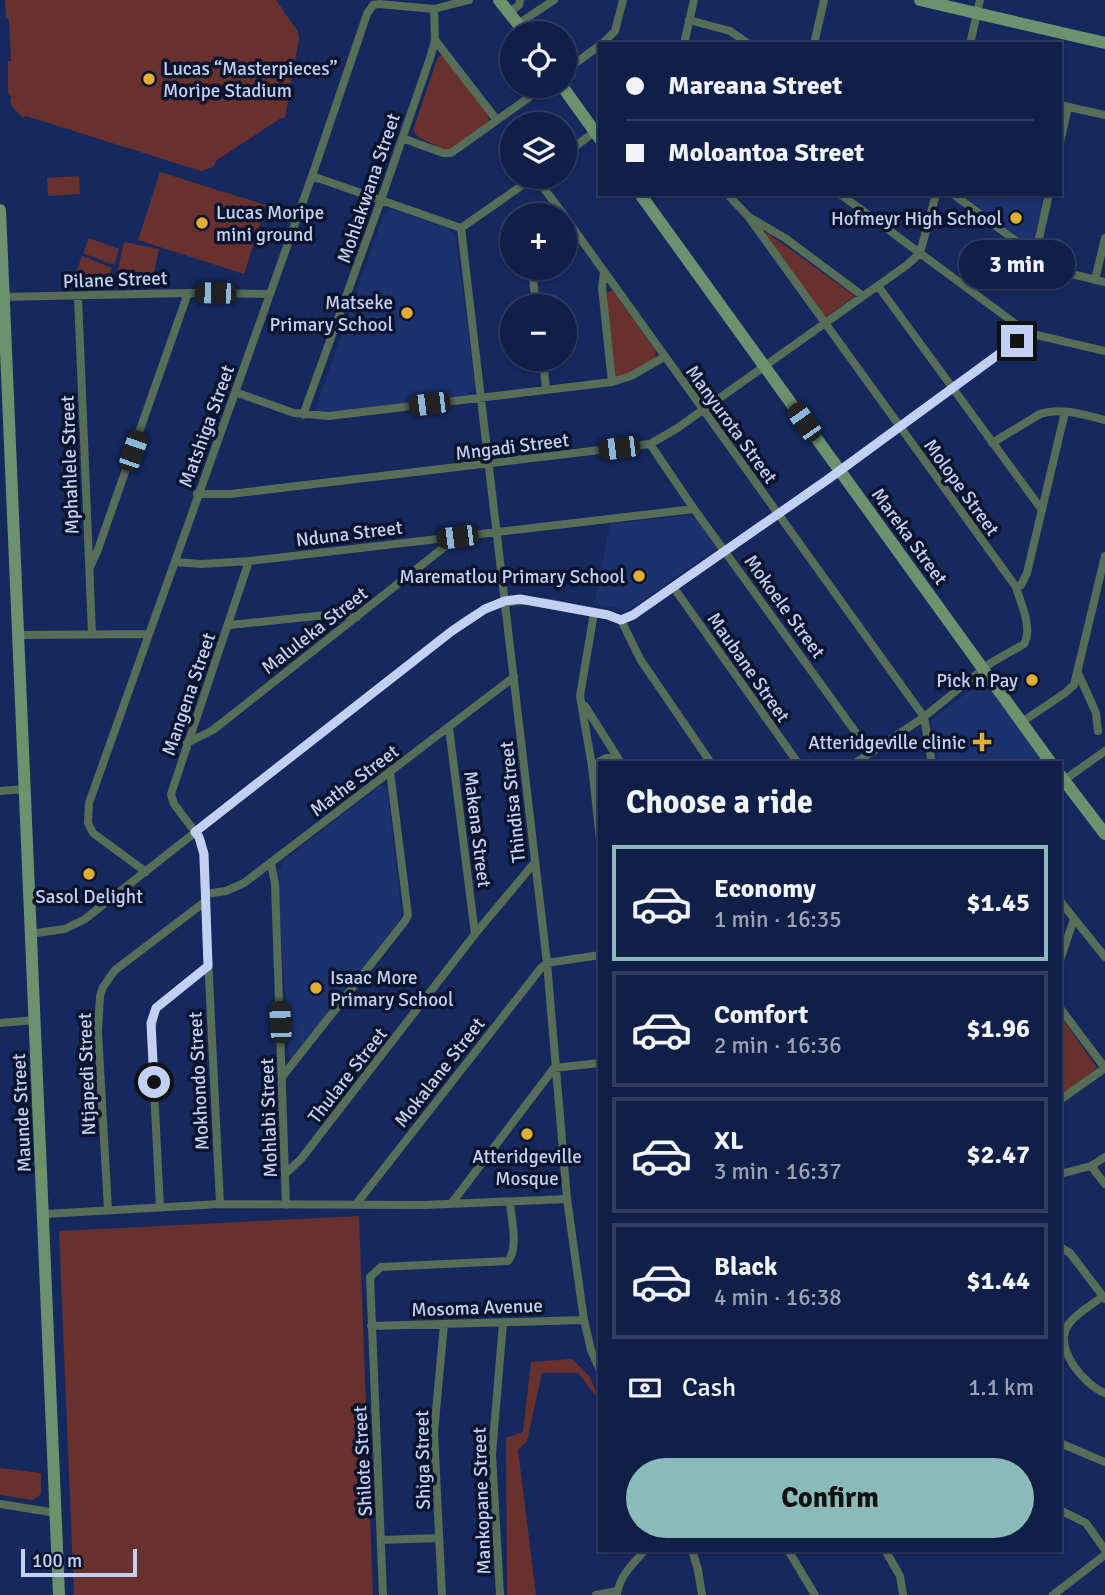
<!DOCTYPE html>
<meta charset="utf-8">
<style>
:root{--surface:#101f47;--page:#1e2c52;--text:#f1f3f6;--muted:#9ca2b4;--line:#303d60;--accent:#8bbbb9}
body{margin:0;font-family:Signika,sans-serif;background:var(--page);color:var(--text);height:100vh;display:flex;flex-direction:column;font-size:26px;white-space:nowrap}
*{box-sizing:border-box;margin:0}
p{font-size:23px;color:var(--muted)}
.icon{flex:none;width:38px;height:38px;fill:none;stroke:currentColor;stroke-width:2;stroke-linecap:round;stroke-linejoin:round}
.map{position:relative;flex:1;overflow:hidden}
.side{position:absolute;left:598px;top:761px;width:464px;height:791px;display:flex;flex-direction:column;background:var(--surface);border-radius:0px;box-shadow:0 2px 5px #0004,0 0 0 2px var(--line)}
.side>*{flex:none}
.hud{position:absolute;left:598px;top:42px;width:464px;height:154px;border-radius:0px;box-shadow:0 2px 5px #0004,0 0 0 2px var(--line);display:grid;align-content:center;height:154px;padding:0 28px;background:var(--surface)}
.buttons{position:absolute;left:500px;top:21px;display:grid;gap:14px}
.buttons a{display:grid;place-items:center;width:77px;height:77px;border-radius:50%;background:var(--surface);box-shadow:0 2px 5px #0004,0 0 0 2px var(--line);font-size:35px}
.scale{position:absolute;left:21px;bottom:18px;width:116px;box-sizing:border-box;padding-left:7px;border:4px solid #c2d1f3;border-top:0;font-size:19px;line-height:24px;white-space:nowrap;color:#c2d1f3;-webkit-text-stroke:5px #0b142c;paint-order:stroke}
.end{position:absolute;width:32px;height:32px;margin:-16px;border:9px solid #c2d1f3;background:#111;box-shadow:0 0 0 4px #111}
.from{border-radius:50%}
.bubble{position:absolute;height:49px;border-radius:24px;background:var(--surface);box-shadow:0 2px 5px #0004,0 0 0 2px var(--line);font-size:23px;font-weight:700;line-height:49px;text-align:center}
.car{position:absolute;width:21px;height:42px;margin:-21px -10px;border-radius:9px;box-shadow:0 0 5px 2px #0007;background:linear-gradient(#222 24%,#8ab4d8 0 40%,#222 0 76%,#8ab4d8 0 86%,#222 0)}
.hud b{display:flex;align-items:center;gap:24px;height:66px;font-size:26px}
.hud b+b{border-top:2px solid var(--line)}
.hud i{width:18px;height:18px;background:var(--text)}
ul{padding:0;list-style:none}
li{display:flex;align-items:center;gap:21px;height:116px;margin:0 14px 10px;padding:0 14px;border:4px solid var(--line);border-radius:0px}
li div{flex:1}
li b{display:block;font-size:26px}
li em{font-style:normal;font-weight:700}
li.current{border-color:var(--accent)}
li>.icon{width:63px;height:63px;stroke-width:1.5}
h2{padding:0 28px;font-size:32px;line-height:84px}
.pay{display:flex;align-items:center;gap:18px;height:77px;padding:0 28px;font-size:26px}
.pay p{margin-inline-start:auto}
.action{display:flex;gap:14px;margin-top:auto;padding:14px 28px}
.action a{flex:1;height:80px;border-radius:42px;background:var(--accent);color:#111;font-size:28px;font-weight:700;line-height:80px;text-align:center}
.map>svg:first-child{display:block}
.built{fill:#1b326f}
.green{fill:#68312d}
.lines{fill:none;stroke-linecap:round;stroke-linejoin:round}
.street{stroke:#566d57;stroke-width:8}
.secondary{stroke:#6c916d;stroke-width:12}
.route{stroke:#c2d1f3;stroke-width:9}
.poi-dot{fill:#e1af34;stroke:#0b142c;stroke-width:2.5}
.labels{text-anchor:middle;stroke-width:7;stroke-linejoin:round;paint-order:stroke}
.poi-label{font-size:19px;fill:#c2d1f3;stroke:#0b142c;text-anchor:end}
.street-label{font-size:19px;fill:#c2d1f3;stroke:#0b142c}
</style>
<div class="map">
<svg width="1105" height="1595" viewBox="0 0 1105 1595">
<rect width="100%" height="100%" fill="#15295f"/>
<!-- built -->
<path class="built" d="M961,194H1044L1033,242L1027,244Z
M390,209L449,229L456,238L475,388L467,396L320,414L316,407L384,214Z
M688,515L699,520L717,548L629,610L594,604L610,524Z
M984,680L1046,763H938L931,720Z
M381,785L387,789L402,914L399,921L292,1060L289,1056L277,873L284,860Z"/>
<!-- green -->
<path class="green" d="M5,0H276L298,32L299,39L285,118H281L217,160L213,167L201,171L26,116L23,118L11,105L10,99L12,98L8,92V61H11L9,19L6,18Z
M442,55L489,114L488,122L447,151L418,137L413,130L438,57Z
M160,172L266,205L244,274L138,240Z
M79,176L80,194L48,196L47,178Z
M766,232L855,296L825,318L764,234Z
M89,238L119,249L114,265L83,253Z
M124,242L159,249L151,286L116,278Z
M82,256L112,268L107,283L76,272Z
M612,290L656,351L655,359L625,377L614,378L605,293Z
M1060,1015L1097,1068L1061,1096H1060Z
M359,1216L373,1595H74L59,1231Z
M572,1359L590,1377L600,1401L578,1373H542L527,1441L518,1450L536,1595H507L506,1438L523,1432L531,1362Z
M0,1468L41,1473V1494L33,1500L0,1495Z"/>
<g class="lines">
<!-- street -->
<path class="street" d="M510,12L519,5L520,0
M689,20L730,31L749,44
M518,24L554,0
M435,40L496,119
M602,44L615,31L623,0
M684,44L694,0
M814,44L824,0
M970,44L980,0
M565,71L600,45
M1060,105L1105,115
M402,138L443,153H451L545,86
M1060,142L1068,107
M565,154L600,128
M312,176L461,228L534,177
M535,177L564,215
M727,194L747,215L1016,587C1021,604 1033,628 1024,644L989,664L924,717L855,763
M840,194L1028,333L1105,351
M953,194L1055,270L1105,282
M565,217L924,717L932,763
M749,217L785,238L863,296
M461,228L547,963L567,1199L584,1320L591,1350L600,1370
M1035,256L1049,194
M532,268L536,306
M604,272L602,288L612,382
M1095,280L1105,238
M878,286L1042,510
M2,297L188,293L270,294
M78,297L92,633
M543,359L546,390
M235,392L294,413L329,416L612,382L631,376L664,357
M303,415L381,200L431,55L435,40L434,9
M992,443L1040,414C1061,407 1084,415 1105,420
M650,444L694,509L870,752
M197,494H230L650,444L676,429L907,265L920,253L936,194
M175,562L202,564L249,561L694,509
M90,567L97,552L188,293
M1016,587L1021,585L1027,573L1065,412
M674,588L798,763
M594,613L580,696L592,766L600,840
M621,620L640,659L711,763
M229,625L336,614L357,617
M18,635L147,634
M1078,673L1096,713L1098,731
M585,706L621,763
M1022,722L1065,693L1074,685L1105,556
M449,728L475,934
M187,743L213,730L457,537
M592,766L606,758L617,757
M1060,783L1105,751
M0,791L25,789
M271,863L275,884L286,1205
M146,872L93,833L88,823L89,803L312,176L367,14L373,5L379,4L434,9L469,0
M205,894L226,891L244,883L514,677
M1060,901L1105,957
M29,934L65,929L85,919L432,646C476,612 496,593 554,604C572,607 589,613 608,615L621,620L633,615L839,471L1028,333
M1060,960L1074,919
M1060,1008L1105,1068L1060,1100
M0,1023L36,1020
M282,1077L405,921L408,915L390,771
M1091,1166L1105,1184
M286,1173L301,1159L475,934L535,862
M1060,1174L1091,1166L1105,1157
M357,1203L541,968L547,963L600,955
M220,1204L203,854L199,837L174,804L171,794L249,561
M451,1204L554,1068L600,1063
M160,1208L151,1031L156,1008L208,966
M108,1210L98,1032L100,996L103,987L115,970L206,901
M45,1214L220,1204L423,1205L567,1199
M1060,1247L1070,1253L1105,1299
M1103,1296C1092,1305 1076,1313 1068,1325C1053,1348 1084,1385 1105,1393
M371,1326L584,1320
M1060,1443L1105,1462
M0,1504L56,1513
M1060,1510L1086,1523L1105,1550
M381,1540L439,1538
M692,1550L698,1570L702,1595
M788,1550L815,1595
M885,1550L900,1576L903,1595
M383,1595L370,1277L381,1267L508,1261C519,1248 511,1218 510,1202
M442,1595L434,1433L444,1324
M500,1595L492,1454L503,1323
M596,1595L617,1591
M617,1595C619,1576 633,1564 645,1550
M1053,1595L1105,1555"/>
<!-- secondary -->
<path class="secondary" d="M499,0L525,33
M920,0L1105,43
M562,86L600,139
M640,194L1051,763
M0,210L59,1595
M1060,775L1105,834"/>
</g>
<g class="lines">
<!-- route -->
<path class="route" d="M154,1082L151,1023L156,1008L208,966L204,854L199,837L195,832L452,631L485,609L505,601L520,599L608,615L621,620L633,615L827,480L1017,341"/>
</g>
<!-- markers -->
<g class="poi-dot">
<circle cx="149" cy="79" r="7"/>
<circle cx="1016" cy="218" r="7"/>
<circle cx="202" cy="223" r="7"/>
<circle cx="407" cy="313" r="7"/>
<circle cx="639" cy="576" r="7"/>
<circle cx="1032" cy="680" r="7"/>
<path d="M978.5 731.5h7v7h7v7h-7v7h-7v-7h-7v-7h7z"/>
<circle cx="89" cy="874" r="7"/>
<circle cx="316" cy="988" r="7"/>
<circle cx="527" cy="1134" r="7"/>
</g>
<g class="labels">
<!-- poi labels -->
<g class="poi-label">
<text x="163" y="75" text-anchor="start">Lucas “Masterpieces”<tspan x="163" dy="22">Moripe Stadium</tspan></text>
<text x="216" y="219" text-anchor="start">Lucas Moripe<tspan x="216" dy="22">mini ground</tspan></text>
<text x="1002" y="225">Hofmeyr High School</text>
<text x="393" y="309">Matseke<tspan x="393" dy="22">Primary School</tspan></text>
<text x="625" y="583">Marematlou Primary School</text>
<text x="1018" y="687">Pick n Pay</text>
<text x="966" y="749">Atteridgeville clinic</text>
<text x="89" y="903" text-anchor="middle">Sasol Delight</text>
<text x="330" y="984" text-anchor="start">Isaac More<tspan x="330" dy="22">Primary School</tspan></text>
<text x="527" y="1163" text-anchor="middle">Atteridgeville<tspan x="527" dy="22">Mosque</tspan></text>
</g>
<!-- street labels -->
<g class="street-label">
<text transform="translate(368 188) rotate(-71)" y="7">Mohlakwana Street</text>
<text transform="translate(115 279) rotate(-2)" y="7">Pilane Street</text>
<text transform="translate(732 424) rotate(54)" y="7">Manyurota Street</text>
<text transform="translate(206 426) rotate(-70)" y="7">Matshiga Street</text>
<text transform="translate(512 446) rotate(-7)" y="7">Mngadi Street</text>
<text transform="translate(69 465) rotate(-92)" y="7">Mphahlele Street</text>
<text transform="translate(962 487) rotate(54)" y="7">Molope Street</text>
<text transform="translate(349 533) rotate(-7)" y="7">Nduna Street</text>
<text transform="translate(910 536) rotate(54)" y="7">Mareka Street</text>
<text transform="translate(785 606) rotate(54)" y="7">Mokoele Street</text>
<text transform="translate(314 630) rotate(-38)" y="7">Maluleka Street</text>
<text transform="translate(749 667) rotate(55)" y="7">Maubane Street</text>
<text transform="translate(188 694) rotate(-71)" y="7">Mangena Street</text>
<text transform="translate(354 780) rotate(-37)" y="7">Mathe Street</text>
<text transform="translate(512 802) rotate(-96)" y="7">Thindisa Street</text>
<text transform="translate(478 829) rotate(83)" y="7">Makena Street</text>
<text transform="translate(439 1072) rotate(-52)" y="7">Mokalane Street</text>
<text transform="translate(86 1074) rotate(-92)" y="7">Ntjapedi Street</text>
<text transform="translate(347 1075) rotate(-52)" y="7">Thulare Street</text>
<text transform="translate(198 1081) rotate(-93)" y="7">Mokhondo Street</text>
<text transform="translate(21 1113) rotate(-93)" y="7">Maunde Street</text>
<text transform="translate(268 1118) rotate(-92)" y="7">Mohlabi Street</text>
<text transform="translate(477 1307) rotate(-2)" y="7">Mosoma Avenue</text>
<text transform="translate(422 1460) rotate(-91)" y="7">Shiga Street</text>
<text transform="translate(362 1461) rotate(-93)" y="7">Shilote Street</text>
<text transform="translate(481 1501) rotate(-92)" y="7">Mankopane Street</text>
</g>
</g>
</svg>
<div class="buttons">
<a><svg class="icon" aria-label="locate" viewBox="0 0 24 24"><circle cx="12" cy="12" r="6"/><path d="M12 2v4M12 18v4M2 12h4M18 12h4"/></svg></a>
<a><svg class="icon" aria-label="layers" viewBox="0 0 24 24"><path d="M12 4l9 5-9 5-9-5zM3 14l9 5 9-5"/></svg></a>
<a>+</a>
<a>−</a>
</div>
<div class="scale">100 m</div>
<i class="end from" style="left:154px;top:1082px"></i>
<i class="end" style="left:1017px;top:341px"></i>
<div class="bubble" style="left:959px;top:240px;width:116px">3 min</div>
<i class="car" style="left:215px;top:293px;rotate:271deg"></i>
<i class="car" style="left:429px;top:404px;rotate:263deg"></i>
<i class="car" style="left:804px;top:422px;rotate:325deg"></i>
<i class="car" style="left:619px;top:448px;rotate:263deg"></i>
<i class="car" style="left:133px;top:451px;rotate:19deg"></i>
<i class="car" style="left:457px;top:537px;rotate:263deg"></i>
<i class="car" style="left:280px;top:1022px;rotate:357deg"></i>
<div class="hud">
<b><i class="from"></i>Mareana Street</b>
<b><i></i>Moloantoa Street</b>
</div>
<section class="side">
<h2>Choose a ride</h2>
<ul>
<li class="current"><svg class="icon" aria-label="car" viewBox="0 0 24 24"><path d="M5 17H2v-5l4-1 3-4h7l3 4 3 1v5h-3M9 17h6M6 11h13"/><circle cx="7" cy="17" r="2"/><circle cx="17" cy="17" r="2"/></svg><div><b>Economy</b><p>1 min · 16:35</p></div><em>$1.45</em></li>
<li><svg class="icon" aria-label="car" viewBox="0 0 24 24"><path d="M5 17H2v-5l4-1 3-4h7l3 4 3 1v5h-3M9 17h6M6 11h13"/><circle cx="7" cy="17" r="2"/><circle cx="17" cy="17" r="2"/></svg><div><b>Comfort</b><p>2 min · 16:36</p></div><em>$1.96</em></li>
<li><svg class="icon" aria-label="car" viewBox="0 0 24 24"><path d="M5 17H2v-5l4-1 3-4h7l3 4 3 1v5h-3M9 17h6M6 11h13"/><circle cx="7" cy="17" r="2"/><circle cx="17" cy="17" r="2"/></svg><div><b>XL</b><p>3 min · 16:37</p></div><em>$2.47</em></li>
<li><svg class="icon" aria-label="car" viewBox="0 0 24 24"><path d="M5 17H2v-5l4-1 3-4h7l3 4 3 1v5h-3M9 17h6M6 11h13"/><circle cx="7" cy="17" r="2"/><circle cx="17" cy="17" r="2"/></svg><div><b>Black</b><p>4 min · 16:38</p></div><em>$1.44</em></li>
</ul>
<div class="pay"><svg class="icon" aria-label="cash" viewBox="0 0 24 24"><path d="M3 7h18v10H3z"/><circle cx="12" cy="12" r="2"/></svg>Cash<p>1.1 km</p></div>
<div class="action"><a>Confirm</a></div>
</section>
</div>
